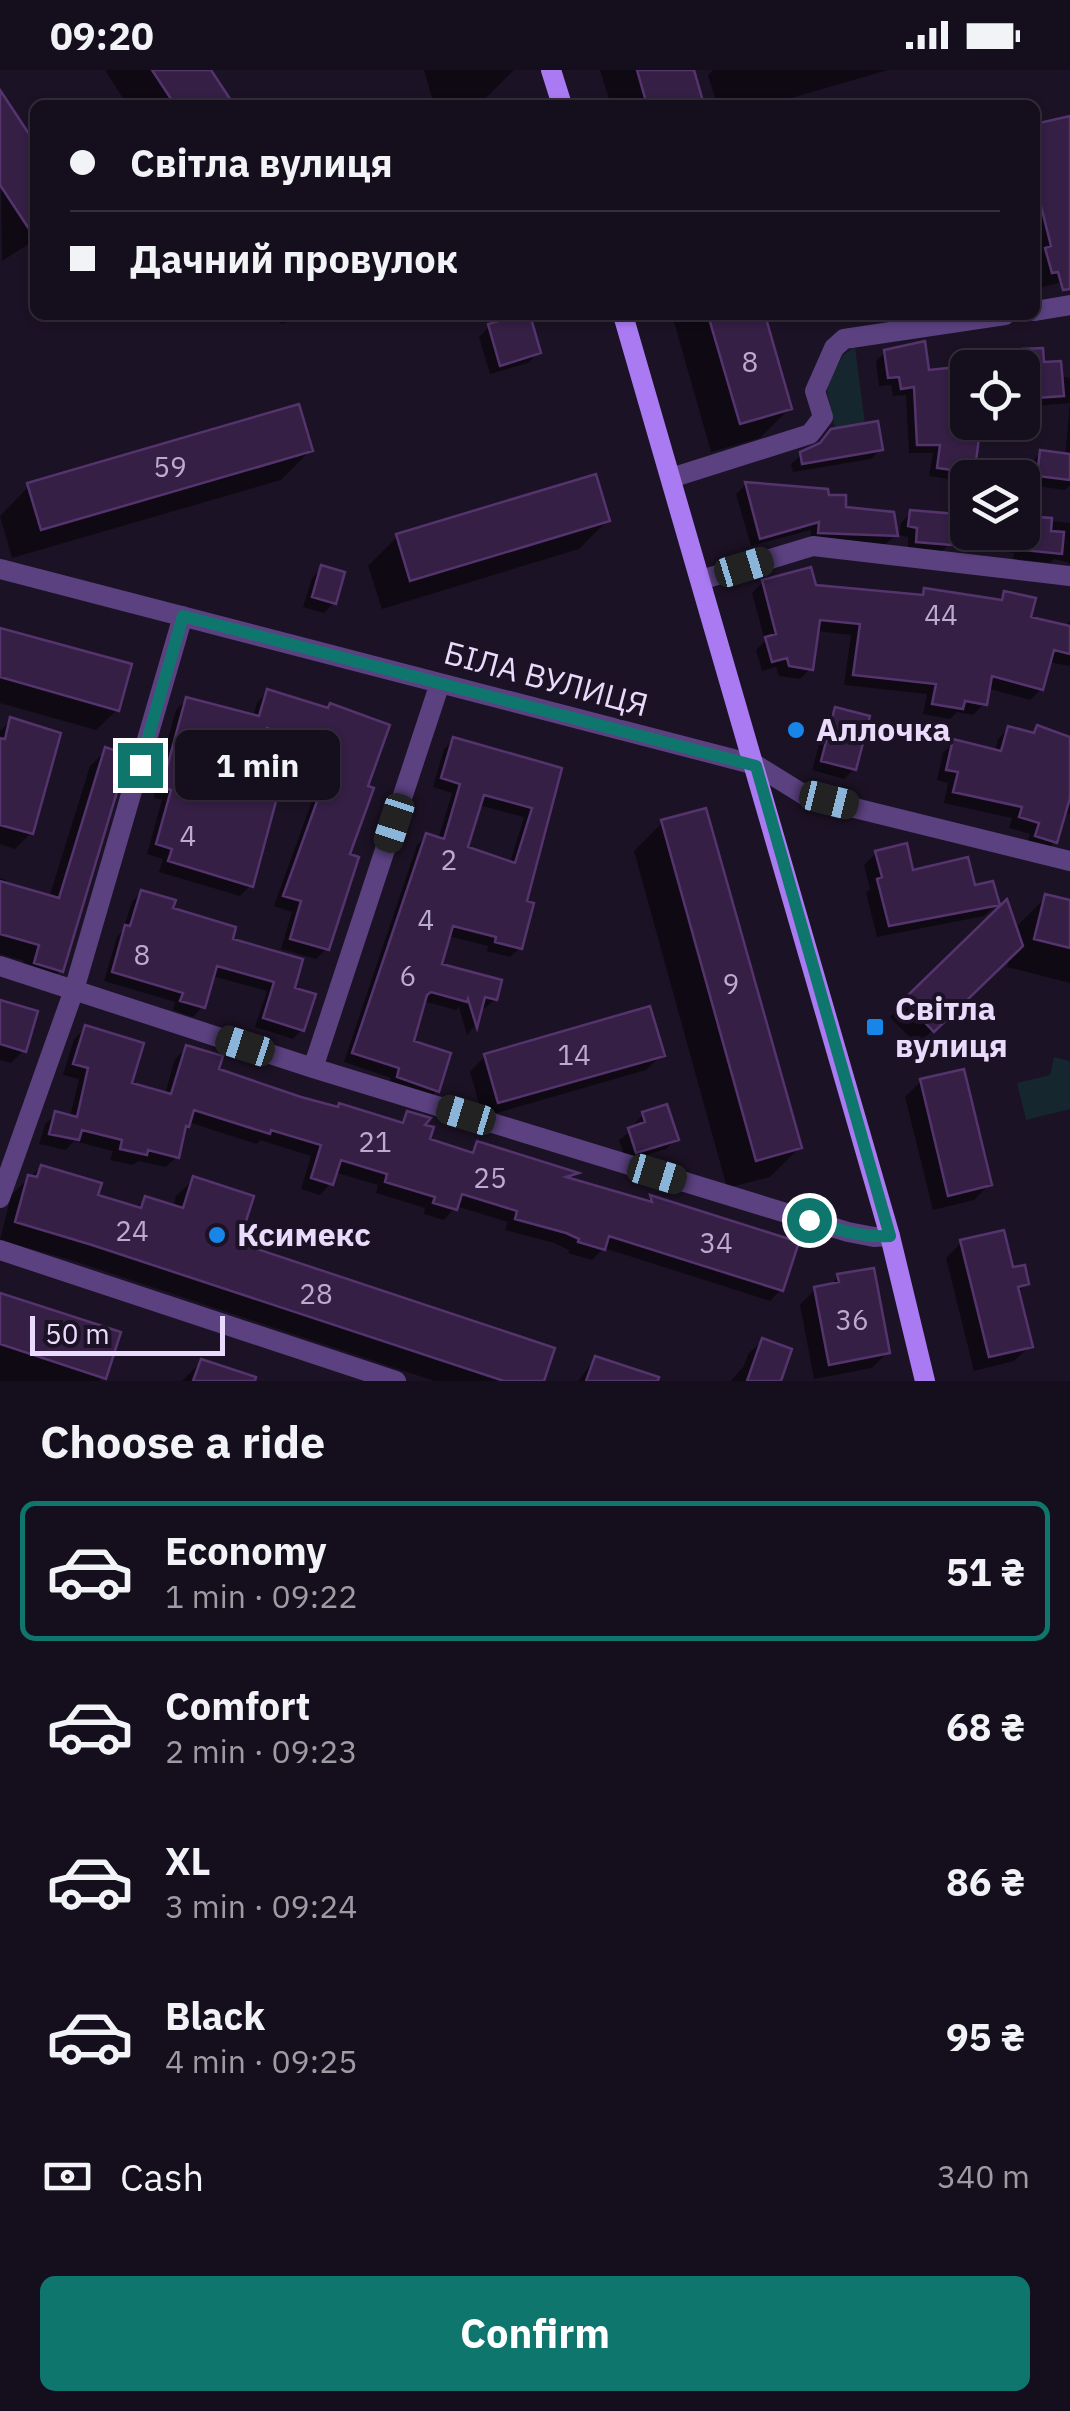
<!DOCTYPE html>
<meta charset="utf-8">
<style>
:root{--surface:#150e1c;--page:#1e1725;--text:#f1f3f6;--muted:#9d9ca3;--line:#342e3b;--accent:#0f766e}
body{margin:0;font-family:"IBM Plex Sans",sans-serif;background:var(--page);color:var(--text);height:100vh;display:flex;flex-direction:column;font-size:38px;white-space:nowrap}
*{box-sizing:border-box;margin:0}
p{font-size:32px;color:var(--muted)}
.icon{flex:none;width:55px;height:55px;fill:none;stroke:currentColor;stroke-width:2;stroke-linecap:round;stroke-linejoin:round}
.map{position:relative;height:1311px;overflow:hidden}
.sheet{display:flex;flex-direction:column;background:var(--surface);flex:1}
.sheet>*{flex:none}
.hud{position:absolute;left:30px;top:30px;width:1010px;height:220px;border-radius:15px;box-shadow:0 2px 8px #0004,0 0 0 2px var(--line);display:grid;align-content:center;height:220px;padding:0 40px;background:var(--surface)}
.fabs{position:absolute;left:950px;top:280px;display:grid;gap:20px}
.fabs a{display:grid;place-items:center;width:90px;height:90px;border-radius:15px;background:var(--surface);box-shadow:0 2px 8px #0004,0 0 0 2px var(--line);font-size:50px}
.scale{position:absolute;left:30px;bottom:25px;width:195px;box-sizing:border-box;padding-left:10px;border:5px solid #eadafb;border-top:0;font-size:28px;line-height:35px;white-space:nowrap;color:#eadafb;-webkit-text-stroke:8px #1c1225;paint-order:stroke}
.end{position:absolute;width:45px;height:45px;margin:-22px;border:12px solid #0f766e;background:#fff;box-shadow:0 0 0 5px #fff}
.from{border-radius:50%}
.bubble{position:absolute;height:70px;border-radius:15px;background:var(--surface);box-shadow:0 2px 8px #0004,0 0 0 2px var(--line);font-size:32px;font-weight:700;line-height:70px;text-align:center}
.car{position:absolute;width:30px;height:60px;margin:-30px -15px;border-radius:12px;box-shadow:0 0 8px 2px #0007;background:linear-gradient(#222 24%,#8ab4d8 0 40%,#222 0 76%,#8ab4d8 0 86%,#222 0)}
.hud b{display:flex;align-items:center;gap:35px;height:95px;font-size:38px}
.hud b+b{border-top:2px solid var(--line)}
.hud i{width:25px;height:25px;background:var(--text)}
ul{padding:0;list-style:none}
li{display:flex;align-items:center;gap:30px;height:140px;margin:0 20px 15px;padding:0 20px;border:5px solid transparent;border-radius:15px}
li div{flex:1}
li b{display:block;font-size:38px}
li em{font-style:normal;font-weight:700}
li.current{border-color:var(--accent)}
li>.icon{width:90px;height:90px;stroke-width:1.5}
h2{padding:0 40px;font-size:45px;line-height:120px}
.pay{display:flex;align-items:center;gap:25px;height:110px;padding:0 40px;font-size:38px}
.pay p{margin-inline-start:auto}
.primary-button{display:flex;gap:20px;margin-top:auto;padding:20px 40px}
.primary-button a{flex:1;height:115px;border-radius:15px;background:var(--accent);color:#fff;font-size:40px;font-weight:700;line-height:115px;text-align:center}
.status{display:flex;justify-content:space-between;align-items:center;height:70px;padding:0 50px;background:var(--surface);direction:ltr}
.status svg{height:28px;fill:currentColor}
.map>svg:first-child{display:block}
.green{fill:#15262f}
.shadow{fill:#0007;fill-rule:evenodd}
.building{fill:#351f45;stroke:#55346e;stroke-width:2.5;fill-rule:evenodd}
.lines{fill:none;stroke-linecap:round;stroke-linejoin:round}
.street{stroke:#5b4180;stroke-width:20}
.secondary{stroke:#aa7af2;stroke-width:20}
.route{stroke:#0f766e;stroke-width:12}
.poi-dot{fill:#1886e9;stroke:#1c1225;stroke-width:4}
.labels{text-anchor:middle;stroke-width:8;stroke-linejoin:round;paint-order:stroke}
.number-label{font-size:28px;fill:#bdabce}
.street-label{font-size:32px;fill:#eadafb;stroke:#1c1225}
.poi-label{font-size:32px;font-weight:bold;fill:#eadafb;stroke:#1c1225;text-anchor:start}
</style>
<div class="status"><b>09:20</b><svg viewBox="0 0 49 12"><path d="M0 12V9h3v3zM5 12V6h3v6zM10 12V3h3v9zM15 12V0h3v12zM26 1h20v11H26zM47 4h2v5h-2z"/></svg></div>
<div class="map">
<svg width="1070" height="1311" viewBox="0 0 1070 1311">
<rect width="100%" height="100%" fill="#1c1225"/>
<!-- green -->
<path class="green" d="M855,277L865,354L835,359L826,316L843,285Z
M1054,987L1070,991V1039L1026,1050L1017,1013L1050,1005Z"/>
<!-- shadow -->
<path class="shadow" d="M105,0H208L231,35H127Z
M424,0H513V1L484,30L468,35H434Z
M600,0H691L701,35H611Z
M713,0H888L767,35H717L708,5Z
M0,25L35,78V170L2,191Z
M1070,48V210L1035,219V58Z
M279,245H313L281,254Z
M672,245H762L789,339L760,368L711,382Z
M489,257L538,283L528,293L490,304L479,267Z
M1040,280L1041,303L1070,308V333L1022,337V298H968V352H982V369L975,376L972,402L963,411L929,406L933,383H909L906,325L893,326L891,315L879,316L876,291L885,282L927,302L964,299L973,286Z
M1070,333V415L1065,420L1028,415L1031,393L1041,383L1065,386Z
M881,379L871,389L793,402L791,394L802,384Z
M310,381L281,410L12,488L0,446L29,416Z
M745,415L826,421V427L843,439L895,465L886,474L810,471L811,460L751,476L736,424Z
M968,436V462H1022V448L1070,453V493L1054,489L1050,493L1013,489L1014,483L950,473L939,484L908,481V467L899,465L901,453L910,443L960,447Z
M608,450L579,479L382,539L368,496L397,467Z
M322,498L334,533L324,543L303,537L312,508Z
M763,512L918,527L925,521L996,532L1005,523L1028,549L1065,558L1070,550V596L1048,592L1041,619L1030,630L987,618L984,634L973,645L957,642L950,649L923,644L927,624L844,615L851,565L816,561L811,598L800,609L779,606L776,597L762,601L756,580L765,571L752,523Z
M0,560L117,640L96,660L0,633Z
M268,622L364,717L327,878L316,889L281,879L292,842L274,836L321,706L293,696L298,681L261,670L252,703L251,815L240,826L159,802L163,789L147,784L162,730L154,728L156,713L176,640L187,629L253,647L257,632Z
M836,639L854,699L844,709L812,700L826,650Z
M11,650L31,763L15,779L0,774V661Z
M1009,658L1070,698V744L1063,743L1055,772L1044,782L1026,777L1030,764L1009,758L1012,748L944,733L948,713L937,710L943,683L954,672L995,682L998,669Z
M453,670L559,699L524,833L520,878L510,887L487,881L488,876L448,866L439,896L495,929L485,938L480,937L474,957L467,965L459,937L456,940L423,931L411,973L437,1021L427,1030L389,1016L391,1008L344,992L417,775L426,766L438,770L452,723L433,717L444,679ZM478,735L524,747L510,793L465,778Z
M106,680L60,901L44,917L19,908L24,891L0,884V808L6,810L5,815L49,828L90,696Z
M663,752L799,1078L770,1107L727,1118L634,781Z
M876,783L912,803L973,818L997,834L984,846L877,867L866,823L870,819L864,795Z
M141,822L230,870L292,919L302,959L293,969L255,957L267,921L212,906L202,937L193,947L173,940L175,932L104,911L117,867L123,860L132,832Z
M1046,827L1070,833V913L1007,897L1010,886L917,975L890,947L1006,834L1014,859Z
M0,932L24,980L11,993L0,990Z
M85,958L129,1014L165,1024L175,989L186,978L216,1001L300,1029L398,1054L408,1044L420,1056L427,1070L468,1084L478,1074L574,1104L568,1110L645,1133L650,1128L795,1174L781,1220L770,1231L604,1178L592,1190L568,1183L569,1180L554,1173L505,1160L508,1152L456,1136L444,1150L424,1144L425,1138L376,1123L378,1115L334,1102L330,1114L320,1125L301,1119L311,1086L260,1070L257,1074L188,1052L177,1086L166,1097L138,1091L133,1095L110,1090L113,1081L74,1071L66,1080L39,1074L45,1054L56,1044L70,1047L79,1009L63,1005L74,969Z
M662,985L646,1000L483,1047L470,1002L485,986Z
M921,1011L989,1115L974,1130L933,1140L905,1027Z
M644,1044L676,1069L666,1079L626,1091L619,1070L635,1058L634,1054Z
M41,1097L95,1127L135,1139L145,1129L173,1137L176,1126L194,1109L236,1175L542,1311H434L74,1191L0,1170L11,1125Z
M962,1172L1011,1200L1027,1213L1017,1223L1030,1276L1014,1291L974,1301L946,1188Z
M839,1206L888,1282L872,1298L814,1309L800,1235L815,1219L829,1217Z
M0,1225L103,1307L100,1311H0Z
M762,1271L778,1311H731L744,1296L748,1284Z
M595,1289L662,1311H578Z
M201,1292L245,1311H182Z"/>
<!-- building -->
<path class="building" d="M152,0H211L234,35H175Z
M637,0H694L704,35H647Z
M0,20L35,73V168L0,115Z
M1070,46V219L1063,220L1058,202L1052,203L1045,178L1051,176L1035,112V54Z
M520,245H530L541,283L500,296L488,254Z
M708,245H765L792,339L740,354Z
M925,271L929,300L968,296V352H981L975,399L968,398V402L937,398L940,375H917L914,317L901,319L899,307L888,308L884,280Z
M1043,278L1044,292L1061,291L1064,326L1022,329V279Z
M299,334L313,381L41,460L27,413Z
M878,351L883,380L802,394L800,382L820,373L831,359Z
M1040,380L1070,384V410L1037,406Z
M596,404L610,451L410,511L396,464Z
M745,412L828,419L829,425H846V437L894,442L898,466L818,463L819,452L760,469Z
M910,440L968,445V466L952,463L951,475L916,472L917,458L908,456Z
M1025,446L1052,448L1051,461L1064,462L1062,484L1022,480Z
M321,495L345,502L336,534L312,527Z
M811,497L816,515L923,525L924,518L1002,530L1004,521L1036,528L1031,547L1070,556V584L1054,580L1043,620L992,606L987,635L965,631L963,639L932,634L936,614L853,605L860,554L820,550L813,600L789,596L787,588L772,592L765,567L776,564L762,510Z
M0,558L132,594L119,641L0,607Z
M267,619L328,638L330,633L390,655L368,716L374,718L350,784L359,787L329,880L290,869L301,831L283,826L330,695L302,686L307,671L267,658L255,701L282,709L253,817L168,791L172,779L156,774L171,720L163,718L166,701L186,627L259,646Z
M835,637L870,646L856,700L821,691Z
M10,647L61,663L33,764L0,755V668L5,669Z
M1037,655L1070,667V728L1057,773L1035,766L1039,753L1019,747L1022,737L953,722L958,702L946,700L953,669L1001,681L1008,656L1034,663Z
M453,667L562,698L527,831L534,833L522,879L495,872L496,867L453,856L442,894L502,910L497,930L485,927L477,958L468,929L467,932L431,922L427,925L414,971L451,983L439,1022L397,1007L399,998L352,983L426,763L444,769L460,714L441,708ZM484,725L532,738L515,793L468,777Z
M105,677L128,685L63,902L34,893L39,875L0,864V811L59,828Z
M706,738L802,1078L756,1091L661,750Z
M907,773L913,800L968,787L975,815L993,811L1000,835L889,856L877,809L882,807L875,781Z
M141,820L176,830L173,838L236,857L233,869L303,889L295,918L316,924L304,961L263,948L274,912L217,896L205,938L180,931L183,923L112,902L125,855L130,856Z
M1045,824L1070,830V878L1034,869Z
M1007,829L1023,876L934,962L903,930Z
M0,930L38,941L26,982L0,974Z
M650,936L665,986L498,1033L484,984Z
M85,955L144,973L132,1013L171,1024L186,975L223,986L219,999L301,1027L338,1037L339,1033L403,1053L407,1041L431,1048L425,1055L434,1057L430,1069L473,1083L477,1071L579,1103L566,1107L652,1132L650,1125L799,1172L783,1221L609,1166L605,1180L578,1172L579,1169L566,1163L515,1149L517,1141L462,1124L457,1140L433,1133L435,1127L385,1112L387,1104L341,1090L333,1115L311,1108L321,1075L271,1060L270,1064L194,1040L189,1057L186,1056L179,1088L148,1080L147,1085L120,1079L122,1070L82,1060L79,1070L49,1064L55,1041L77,1047L88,998L73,994Z
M964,999L992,1115L948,1126L920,1009Z
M667,1034L679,1070L636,1083L628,1058L645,1052L642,1042Z
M41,1095L102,1113L98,1125L141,1138L145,1126L183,1138L193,1106L254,1126L239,1173L555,1278L544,1311H504L92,1175L15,1152L28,1105L37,1107Z
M1004,1160L1013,1197L1025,1195L1029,1214L1018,1217L1033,1277L989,1287L960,1170Z
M874,1198L890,1283L829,1295L814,1217L839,1212L837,1204Z
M0,1223L121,1262L106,1309L0,1274Z
M762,1268L792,1279L781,1311H747Z
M595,1286L659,1307L658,1311H586Z
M201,1289L256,1307L255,1311H193Z"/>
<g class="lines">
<!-- street -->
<path class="street" d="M1035,241L1070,235
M671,408L810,364L823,347L815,321L834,278L844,269L1005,245
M0,499L756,695L806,726L1070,791
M701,510L813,476L1070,506
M0,896L313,998L848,1162L874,1167L890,1166
M313,998L440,613
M0,1128L74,920L183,546
M0,1180L396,1311"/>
<!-- secondary -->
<path class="secondary" d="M551,0L562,35
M623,245L890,1166L925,1311"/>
</g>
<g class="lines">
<!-- route -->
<path class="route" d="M140,695L183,546L756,696L890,1166C862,1168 836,1159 809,1150"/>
</g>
<!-- markers -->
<g class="poi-dot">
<circle cx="796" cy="660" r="10"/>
<rect x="865" y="947" width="20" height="20" rx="5"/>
<circle cx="217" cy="1165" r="10"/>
</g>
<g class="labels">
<!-- number labels -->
<g class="number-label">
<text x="750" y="302">8</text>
<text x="170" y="407">59</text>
<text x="941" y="555">44</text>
<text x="188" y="776">4</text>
<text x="449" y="800">2</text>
<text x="426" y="860">4</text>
<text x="142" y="895">8</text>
<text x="408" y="916">6</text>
<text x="731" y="924">9</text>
<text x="574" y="995">14</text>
<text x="375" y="1082">21</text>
<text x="490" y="1118">25</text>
<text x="132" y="1171">24</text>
<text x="716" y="1183">34</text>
<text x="316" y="1234">28</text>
<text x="852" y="1260">36</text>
</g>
<!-- street labels -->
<g class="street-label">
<text transform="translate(546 609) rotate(15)" y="11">БІЛА ВУЛИЦЯ</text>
</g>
<!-- poi labels -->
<g class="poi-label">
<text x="816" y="671">Аллочка</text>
<text x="895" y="950">Світла<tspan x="895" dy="37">вулиця</tspan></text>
<text x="237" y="1176">Ксимекс</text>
</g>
</g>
</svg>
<div class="fabs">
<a><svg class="icon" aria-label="locate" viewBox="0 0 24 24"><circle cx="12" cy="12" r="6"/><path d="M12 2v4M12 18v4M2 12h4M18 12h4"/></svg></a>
<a><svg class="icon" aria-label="layers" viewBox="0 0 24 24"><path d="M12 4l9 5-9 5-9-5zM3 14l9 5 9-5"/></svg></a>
</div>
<div class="scale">50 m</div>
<i class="end from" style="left:809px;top:1150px"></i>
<i class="end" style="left:140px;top:695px"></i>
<div class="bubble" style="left:175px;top:660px;width:165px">1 min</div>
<i class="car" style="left:744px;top:497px;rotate:73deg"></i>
<i class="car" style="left:829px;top:730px;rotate:104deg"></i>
<i class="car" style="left:394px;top:753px;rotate:198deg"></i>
<i class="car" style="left:245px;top:976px;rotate:288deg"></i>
<i class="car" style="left:466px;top:1045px;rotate:287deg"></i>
<i class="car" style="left:657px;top:1104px;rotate:107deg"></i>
<div class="hud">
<b><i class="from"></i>Світла вулиця</b>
<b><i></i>Дачний провулок</b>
</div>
</div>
<section class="sheet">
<h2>Choose a ride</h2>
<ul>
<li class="current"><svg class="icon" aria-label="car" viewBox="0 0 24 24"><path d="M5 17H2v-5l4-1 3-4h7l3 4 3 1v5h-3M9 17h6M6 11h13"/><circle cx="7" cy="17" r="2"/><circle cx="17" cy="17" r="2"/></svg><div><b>Economy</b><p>1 min · 09:22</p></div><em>51 ₴</em></li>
<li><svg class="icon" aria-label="car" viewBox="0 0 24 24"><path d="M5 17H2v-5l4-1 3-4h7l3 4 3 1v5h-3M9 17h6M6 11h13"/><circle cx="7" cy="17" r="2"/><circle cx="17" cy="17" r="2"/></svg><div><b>Comfort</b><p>2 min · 09:23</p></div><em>68 ₴</em></li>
<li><svg class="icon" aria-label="car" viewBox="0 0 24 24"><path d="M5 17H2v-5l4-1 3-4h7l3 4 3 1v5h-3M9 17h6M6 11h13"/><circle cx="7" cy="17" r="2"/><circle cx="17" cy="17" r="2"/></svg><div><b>XL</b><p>3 min · 09:24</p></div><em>86 ₴</em></li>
<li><svg class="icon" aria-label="car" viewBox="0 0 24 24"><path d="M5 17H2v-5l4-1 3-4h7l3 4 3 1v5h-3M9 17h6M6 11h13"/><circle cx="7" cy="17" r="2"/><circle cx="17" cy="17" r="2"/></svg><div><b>Black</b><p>4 min · 09:25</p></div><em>95 ₴</em></li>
</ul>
<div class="pay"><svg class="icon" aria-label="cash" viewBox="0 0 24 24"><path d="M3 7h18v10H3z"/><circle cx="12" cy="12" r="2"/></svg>Cash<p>340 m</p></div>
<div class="primary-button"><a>Confirm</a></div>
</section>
